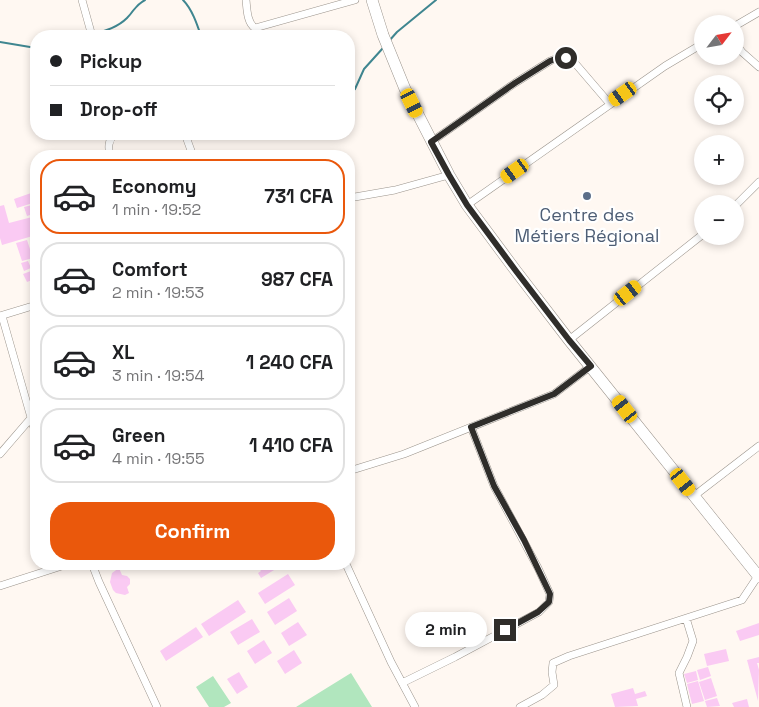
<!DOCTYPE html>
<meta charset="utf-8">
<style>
:root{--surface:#fff;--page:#f2f2f2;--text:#202124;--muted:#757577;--line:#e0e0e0;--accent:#ea580c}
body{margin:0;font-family:"Space Grotesk",sans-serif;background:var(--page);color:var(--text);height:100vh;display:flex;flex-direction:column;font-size:19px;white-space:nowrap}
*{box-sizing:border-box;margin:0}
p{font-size:16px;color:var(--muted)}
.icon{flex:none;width:28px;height:28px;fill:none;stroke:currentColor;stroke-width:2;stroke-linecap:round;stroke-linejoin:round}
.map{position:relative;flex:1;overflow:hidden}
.details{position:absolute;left:30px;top:150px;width:325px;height:420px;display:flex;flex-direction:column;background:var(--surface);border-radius:20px;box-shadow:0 2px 8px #0003}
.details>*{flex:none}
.banner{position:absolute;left:30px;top:30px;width:325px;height:110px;border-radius:20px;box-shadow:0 2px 8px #0003;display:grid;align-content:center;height:110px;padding:0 20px;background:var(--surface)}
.needle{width:32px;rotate:59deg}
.buttons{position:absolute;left:694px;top:15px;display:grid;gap:10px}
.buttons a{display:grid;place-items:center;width:50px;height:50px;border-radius:50%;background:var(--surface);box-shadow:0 2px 8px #0003;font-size:25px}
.end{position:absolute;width:22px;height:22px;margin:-11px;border:6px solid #2f2d2a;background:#fff;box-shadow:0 0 0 2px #fff}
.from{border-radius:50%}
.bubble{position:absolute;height:35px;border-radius:18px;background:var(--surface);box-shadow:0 2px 8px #0003;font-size:16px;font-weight:700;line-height:35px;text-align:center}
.car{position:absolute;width:15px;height:30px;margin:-15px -8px;border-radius:6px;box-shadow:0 0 4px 1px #0007;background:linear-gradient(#f5c518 24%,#345 0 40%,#f5c518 0 76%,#345 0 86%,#f5c518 0)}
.banner b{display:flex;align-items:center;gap:18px;height:48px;font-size:19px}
.banner b+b{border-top:1px solid var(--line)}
.banner i{width:12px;height:12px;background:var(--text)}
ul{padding:9px 0 0;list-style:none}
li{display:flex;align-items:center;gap:15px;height:75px;margin:0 10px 8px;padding:0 10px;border:2px solid var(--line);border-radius:20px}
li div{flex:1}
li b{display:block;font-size:19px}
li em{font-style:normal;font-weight:700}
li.on{border-color:var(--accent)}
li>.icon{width:45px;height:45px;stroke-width:1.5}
.cta{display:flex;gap:10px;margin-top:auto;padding:10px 20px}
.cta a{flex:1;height:58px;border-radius:20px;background:var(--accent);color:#fff;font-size:20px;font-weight:700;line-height:58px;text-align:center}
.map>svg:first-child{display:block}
.green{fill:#b1e6be}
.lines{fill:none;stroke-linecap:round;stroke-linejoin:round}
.stream{stroke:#3f8690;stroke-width:2}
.building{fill:#facaf3}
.street-casing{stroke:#9b948c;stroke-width:8}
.primary-casing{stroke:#9b948c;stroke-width:12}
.street{stroke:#fff;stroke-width:7}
.primary{stroke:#fff;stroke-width:11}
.route{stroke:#2f2d2a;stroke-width:6}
.service-dot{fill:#5c6f8a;stroke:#fff;stroke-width:2}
.labels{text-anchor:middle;stroke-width:4.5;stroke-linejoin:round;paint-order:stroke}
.service-label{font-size:18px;fill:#4e5e75;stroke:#fff}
</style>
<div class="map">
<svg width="759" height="707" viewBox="0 0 759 707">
<rect width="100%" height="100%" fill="#fff8f2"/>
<!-- green -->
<path class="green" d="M351,673L372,707H296Z
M213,676L231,703L224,707H209L196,687Z"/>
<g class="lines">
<!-- stream -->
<path class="stream" d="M183,0C192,9 197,24 201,36
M94,33C105,32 119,26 127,18C135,10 134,6 145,0
M72,36L89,33
M389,41L397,32L436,0
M0,42L36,48
M349,95L355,89L364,69L383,48"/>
</g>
<!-- building -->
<path class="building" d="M34,192L36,202L17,208L14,199Z
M36,204V213L27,216L24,207Z
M4,205L9,223L36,216V235L2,245L0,238V206Z
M27,240L33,258L22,261L16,243Z
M28,261L31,268L24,271L21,263Z
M31,271L35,279L27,282L23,274Z
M256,564H265L267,566L270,564H276L279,567L261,578L258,573L261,571Z
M119,568L122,575L127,576L130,579V584L127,587L129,593L125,595L116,593L113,590L110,582L112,573Z
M288,574L295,585L265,604L258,593Z
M289,598L297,611L275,625L267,612Z
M238,600L246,612L209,636L201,624Z
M252,619L260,632L238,645L230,632Z
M298,622L307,635L289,646L281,633Z
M759,623V635L740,641L736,631Z
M196,627L203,637L166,661L160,651Z
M264,640L272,653L255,664L247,651Z
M726,649L729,661L707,666L704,654Z
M294,650L302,663L285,674L277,661Z
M759,657V663H757L759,670L758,701L747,660Z
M708,667L711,676L700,680L697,670Z
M696,671L698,680L687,683L684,674Z
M239,672L248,687L237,694L227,679Z
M711,678L717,696L705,700L699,682Z
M698,681L704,701L692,704L687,684Z
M633,688L635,694L645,691L647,696L636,699L638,706L615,707L611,694Z
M717,698L720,706L707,707L705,701Z
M747,699L749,707H734L732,703Z"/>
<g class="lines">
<!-- street casing -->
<g class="street-casing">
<path id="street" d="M82,0L92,36
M246,0C247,9 247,23 255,28L355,0
M735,26L759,12
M735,43L742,52L759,67
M185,134L193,156
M431,142L515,83L550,61L558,58H566L574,62L610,104
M110,156C108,147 108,140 115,134
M349,198L395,190L449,175
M467,205L665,66L702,44
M735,206L759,182
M0,316L36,305
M2,316L36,435
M569,340L702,235
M0,454L31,418
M349,471L404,454L554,394L591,366
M694,496L759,446
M92,564L99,582L157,707
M346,564L391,662L415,707
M0,586L68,564
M686,618L693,641L687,657L679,673L687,707
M402,683L455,657L539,612L549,602L550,594L538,568L494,486L471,427
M520,707L542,695L554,685L552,672L553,663L569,656L742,600L758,576"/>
</g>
<!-- primary casing -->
<g class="primary-casing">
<path id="primary" d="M372,0L383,35L405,89L449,175L467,205L516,271L569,340L759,577"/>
</g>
<!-- street -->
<use href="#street" class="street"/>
<!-- primary -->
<use href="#primary" class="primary"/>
</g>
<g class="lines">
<!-- route -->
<path class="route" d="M505,630L538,612L549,602L550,594L524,540L494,486L471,427L554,394L591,366L569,340L516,271L467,205L449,175L431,142L515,83L550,61L558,58H566"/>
</g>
<!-- markers -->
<circle class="service-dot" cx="587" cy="196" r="5"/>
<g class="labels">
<!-- service labels -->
<g class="service-label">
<text x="587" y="221">Centre des<tspan x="587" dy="21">Métiers Régional</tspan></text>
</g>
</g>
</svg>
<div class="buttons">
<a><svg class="needle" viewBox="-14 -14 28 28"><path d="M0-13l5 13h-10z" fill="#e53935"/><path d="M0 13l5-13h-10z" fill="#757577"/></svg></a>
<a><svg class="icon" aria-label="locate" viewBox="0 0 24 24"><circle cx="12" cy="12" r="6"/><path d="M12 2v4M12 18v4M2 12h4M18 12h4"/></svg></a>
<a>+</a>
<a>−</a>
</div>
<i class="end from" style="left:566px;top:58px"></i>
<i class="end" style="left:505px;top:630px"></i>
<div class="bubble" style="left:405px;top:612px;width:82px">2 min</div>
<i class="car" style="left:623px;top:94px;rotate:235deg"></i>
<i class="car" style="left:412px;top:103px;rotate:154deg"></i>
<i class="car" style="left:515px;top:171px;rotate:235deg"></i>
<i class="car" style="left:628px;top:293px;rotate:52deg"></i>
<i class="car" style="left:625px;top:409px;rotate:322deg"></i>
<i class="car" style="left:683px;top:482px;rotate:142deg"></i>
<div class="banner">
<b><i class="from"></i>Pickup</b>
<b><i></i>Drop-off</b>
</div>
<section class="details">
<ul>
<li class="on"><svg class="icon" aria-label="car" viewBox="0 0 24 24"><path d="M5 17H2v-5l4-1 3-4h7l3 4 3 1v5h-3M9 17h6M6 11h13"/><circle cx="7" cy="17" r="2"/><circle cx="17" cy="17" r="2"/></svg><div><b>Economy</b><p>1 min · 19:52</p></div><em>731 CFA</em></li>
<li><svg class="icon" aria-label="car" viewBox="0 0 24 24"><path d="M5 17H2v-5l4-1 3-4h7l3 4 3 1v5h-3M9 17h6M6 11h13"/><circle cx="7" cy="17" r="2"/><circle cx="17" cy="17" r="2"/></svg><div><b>Comfort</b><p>2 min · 19:53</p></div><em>987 CFA</em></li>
<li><svg class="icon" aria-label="car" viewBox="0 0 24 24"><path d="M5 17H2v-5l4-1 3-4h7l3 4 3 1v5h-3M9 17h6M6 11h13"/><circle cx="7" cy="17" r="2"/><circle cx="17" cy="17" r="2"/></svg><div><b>XL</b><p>3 min · 19:54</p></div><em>1 240 CFA</em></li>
<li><svg class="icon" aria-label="car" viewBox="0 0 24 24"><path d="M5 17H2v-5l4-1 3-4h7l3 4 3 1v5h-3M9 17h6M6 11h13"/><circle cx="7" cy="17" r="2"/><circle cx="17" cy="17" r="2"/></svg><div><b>Green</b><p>4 min · 19:55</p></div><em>1 410 CFA</em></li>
</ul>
<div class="cta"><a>Confirm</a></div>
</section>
</div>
